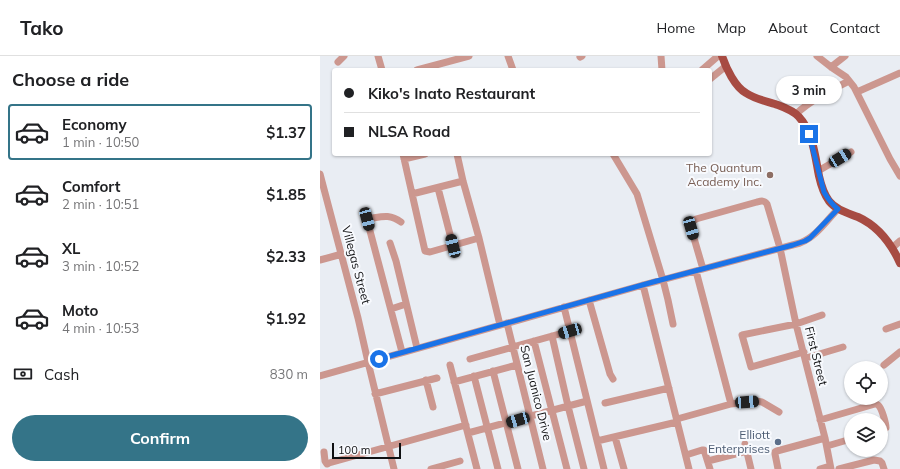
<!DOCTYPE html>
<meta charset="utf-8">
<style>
:root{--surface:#fff;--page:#f2f2f2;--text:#202124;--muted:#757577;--line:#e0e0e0;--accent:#347488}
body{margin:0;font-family:Mulish,sans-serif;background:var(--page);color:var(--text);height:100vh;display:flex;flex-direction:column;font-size:15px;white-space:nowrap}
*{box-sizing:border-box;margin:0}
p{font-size:13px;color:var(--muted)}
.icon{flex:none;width:22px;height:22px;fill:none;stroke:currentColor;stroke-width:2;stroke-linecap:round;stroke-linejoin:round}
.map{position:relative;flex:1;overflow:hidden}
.drawer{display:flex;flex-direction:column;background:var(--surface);width:320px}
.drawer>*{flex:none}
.hud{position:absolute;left:12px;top:12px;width:380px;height:88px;border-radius:4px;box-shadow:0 1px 3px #0004;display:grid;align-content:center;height:88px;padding:0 12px;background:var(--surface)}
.fabs{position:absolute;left:524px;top:305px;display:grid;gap:8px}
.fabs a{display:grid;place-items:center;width:44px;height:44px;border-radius:50%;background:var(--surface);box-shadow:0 1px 3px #0004;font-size:20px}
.scale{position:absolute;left:12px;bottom:10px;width:69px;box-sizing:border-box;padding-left:4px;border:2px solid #0f1012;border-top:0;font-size:11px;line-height:14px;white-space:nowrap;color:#0f1012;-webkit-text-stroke:3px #f8fafe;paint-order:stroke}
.end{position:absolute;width:18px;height:18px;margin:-9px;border:5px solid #1a73e8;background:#fff;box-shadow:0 0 0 2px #fff}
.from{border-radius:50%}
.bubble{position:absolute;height:28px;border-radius:14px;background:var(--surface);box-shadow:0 1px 3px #0004;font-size:13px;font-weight:700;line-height:28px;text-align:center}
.car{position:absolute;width:12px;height:24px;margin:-12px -6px;border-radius:5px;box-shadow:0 0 3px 1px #0007;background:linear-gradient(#222 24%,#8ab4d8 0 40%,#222 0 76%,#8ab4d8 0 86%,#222 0)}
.hud b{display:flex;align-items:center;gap:14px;height:38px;font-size:15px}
.hud b+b{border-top:1px solid var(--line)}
.hud i{width:10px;height:10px;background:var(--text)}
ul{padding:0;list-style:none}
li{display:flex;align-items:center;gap:12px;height:56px;margin:0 8px 6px;padding:0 4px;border:2px solid transparent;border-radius:4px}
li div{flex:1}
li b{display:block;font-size:15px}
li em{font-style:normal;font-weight:700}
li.active{border-color:var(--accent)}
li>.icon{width:36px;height:36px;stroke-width:1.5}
h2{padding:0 12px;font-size:18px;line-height:48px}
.pay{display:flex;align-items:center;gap:10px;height:44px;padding:0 12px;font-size:15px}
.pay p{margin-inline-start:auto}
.button{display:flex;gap:8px;margin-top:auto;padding:8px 12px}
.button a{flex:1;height:46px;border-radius:24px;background:var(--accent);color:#fff;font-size:16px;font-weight:700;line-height:46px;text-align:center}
header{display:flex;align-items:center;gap:24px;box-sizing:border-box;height:56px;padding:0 20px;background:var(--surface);border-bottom:1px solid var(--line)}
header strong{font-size:19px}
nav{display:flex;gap:22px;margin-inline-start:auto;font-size:14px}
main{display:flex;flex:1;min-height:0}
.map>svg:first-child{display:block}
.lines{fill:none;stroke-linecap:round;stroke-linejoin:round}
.minor{stroke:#cc978f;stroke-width:7}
.major{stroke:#a74b42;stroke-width:8}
.route{stroke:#1a73e8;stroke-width:5}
.education-dot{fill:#8d6e63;stroke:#f8fafe;stroke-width:1.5}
.service-dot{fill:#5c6f8a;stroke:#f8fafe;stroke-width:1.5}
.labels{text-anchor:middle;stroke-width:4;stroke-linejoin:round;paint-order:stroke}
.education-label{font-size:12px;fill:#785e54;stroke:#f8fafe;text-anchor:end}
.street-label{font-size:12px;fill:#0f1012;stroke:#f8fafe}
.service-label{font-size:12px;fill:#4e5e75;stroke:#f8fafe;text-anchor:end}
</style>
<header>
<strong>Tako</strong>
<nav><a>Home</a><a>Map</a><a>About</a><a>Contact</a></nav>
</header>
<main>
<section class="drawer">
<h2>Choose a ride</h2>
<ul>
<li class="active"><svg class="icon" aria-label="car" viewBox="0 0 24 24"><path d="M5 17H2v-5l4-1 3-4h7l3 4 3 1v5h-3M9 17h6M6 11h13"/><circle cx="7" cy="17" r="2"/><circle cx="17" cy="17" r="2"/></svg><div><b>Economy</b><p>1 min · 10:50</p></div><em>$1.37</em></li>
<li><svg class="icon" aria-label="car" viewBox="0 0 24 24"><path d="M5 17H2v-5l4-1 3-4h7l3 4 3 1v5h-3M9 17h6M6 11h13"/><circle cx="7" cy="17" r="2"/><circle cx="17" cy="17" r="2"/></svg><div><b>Comfort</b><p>2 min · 10:51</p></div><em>$1.85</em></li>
<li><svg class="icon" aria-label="car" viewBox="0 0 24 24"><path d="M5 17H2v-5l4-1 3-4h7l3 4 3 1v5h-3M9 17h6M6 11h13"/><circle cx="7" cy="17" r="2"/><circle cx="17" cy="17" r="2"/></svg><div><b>XL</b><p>3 min · 10:52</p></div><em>$2.33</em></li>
<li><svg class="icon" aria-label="car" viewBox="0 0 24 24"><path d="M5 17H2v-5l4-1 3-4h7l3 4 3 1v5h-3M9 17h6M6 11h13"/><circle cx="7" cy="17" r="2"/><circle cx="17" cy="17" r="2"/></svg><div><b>Moto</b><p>4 min · 10:53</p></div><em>$1.92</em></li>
</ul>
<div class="pay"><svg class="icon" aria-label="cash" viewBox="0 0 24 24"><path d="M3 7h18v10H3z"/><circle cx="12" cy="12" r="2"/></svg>Cash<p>830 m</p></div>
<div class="button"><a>Confirm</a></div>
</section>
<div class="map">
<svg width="580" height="413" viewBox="0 0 580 413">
<rect width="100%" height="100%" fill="#e9edf3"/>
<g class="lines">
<!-- minor -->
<path class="minor" d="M58,0L62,14
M188,0L193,14
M341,0L342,14
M497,0L511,11L526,21L534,31L570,103L580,120
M260,1L262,0
M18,6L24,0
M511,11L525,0
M97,14L149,0
M382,14L398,0
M390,23L406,10
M537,36L580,17
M476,58C491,44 511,34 529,25
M83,98L105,195L110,196L159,182
M137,98L143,125L159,182L180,269
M293,98L317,138L343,224L348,244L353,268
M84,103L105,98
M498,115L531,96
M0,118L38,262L48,306L74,413
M118,132L133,190
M92,138L143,125
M45,156L82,296
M47,163C61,161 69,157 81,166
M70,187L76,205L97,292
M572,192L580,185
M0,204L22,198
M383,213L371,172L373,165L376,163L437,146C441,145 444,144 447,148L460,192L476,268L505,382L511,413
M376,215L411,348
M323,229L369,413
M269,244L290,318L293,323
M244,251L284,413
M71,253L86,248
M187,267L223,413
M566,273L580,268
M232,280L248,350L264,413
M214,285L247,413
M484,296L431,311L422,279L476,268L502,259
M486,302L523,291
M150,303L250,275
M130,309L157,413
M564,309L580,296
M173,315L198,413
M0,320L323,229L480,187C496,181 506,165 518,153
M154,320L178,413
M106,324L113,351
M134,326L197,309
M55,338L117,322
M285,347L349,332
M357,363L411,348L436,345L442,346L459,356
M500,364L555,348C556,348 557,348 558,349C562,352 566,368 566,372L561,375
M148,377L267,345
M295,381L304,413
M277,385L357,366
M425,388L431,413
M507,390L531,383
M4,396L5,405L7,408L9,407L146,369
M366,399L382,394H384L390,413
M388,405L427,395
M111,413L140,405
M458,413L455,398V396L457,395L505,382
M500,413L510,410
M519,413L554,404L560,405L562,407L564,413"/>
<!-- major -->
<path class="major" d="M402,0C406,12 415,31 426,37C435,43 445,45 455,48C463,51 473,54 479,61C493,76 495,100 499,120C501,129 504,138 509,145C516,154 528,157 538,161C558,170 571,187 580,207"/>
</g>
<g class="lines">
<!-- route -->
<path class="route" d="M59,303L333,226L473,189L485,185L490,182L518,153C511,148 508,143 504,136L489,78"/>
</g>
<!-- markers -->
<circle class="education-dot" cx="450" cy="119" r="4"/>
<circle class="service-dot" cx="458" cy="386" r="4"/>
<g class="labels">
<!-- education labels -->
<g class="education-label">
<text x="442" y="116">The Quantum<tspan x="442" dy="14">Academy Inc.</tspan></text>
</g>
<!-- street labels -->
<g class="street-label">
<text transform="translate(36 209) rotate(75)" y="4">Villegas Street</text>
<text transform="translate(496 300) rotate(76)" y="4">First Street</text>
<text transform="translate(216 337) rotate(76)" y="4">San Juanico Drive</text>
</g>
<!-- service labels -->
<g class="service-label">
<text x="450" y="383">Elliott<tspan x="450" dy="14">Enterprises</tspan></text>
</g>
</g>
</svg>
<div class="fabs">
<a><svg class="icon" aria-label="locate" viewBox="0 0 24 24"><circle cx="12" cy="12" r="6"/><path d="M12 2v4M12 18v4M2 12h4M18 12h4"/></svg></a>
<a><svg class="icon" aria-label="layers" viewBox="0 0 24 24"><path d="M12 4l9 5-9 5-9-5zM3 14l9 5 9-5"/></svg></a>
</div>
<div class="scale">100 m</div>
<i class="end from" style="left:59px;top:303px"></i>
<i class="end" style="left:489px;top:78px"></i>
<div class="bubble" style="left:456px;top:20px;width:66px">3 min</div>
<i class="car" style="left:520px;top:102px;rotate:59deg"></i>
<i class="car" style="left:47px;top:163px;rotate:165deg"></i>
<i class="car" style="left:371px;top:172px;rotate:164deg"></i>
<i class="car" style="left:133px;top:190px;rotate:346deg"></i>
<i class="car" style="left:250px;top:275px;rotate:254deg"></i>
<i class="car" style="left:427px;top:346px;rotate:86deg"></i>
<i class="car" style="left:198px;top:364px;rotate:254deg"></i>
<div class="hud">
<b><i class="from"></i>Kiko's Inato Restaurant</b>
<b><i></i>NLSA Road</b>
</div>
</div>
</main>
